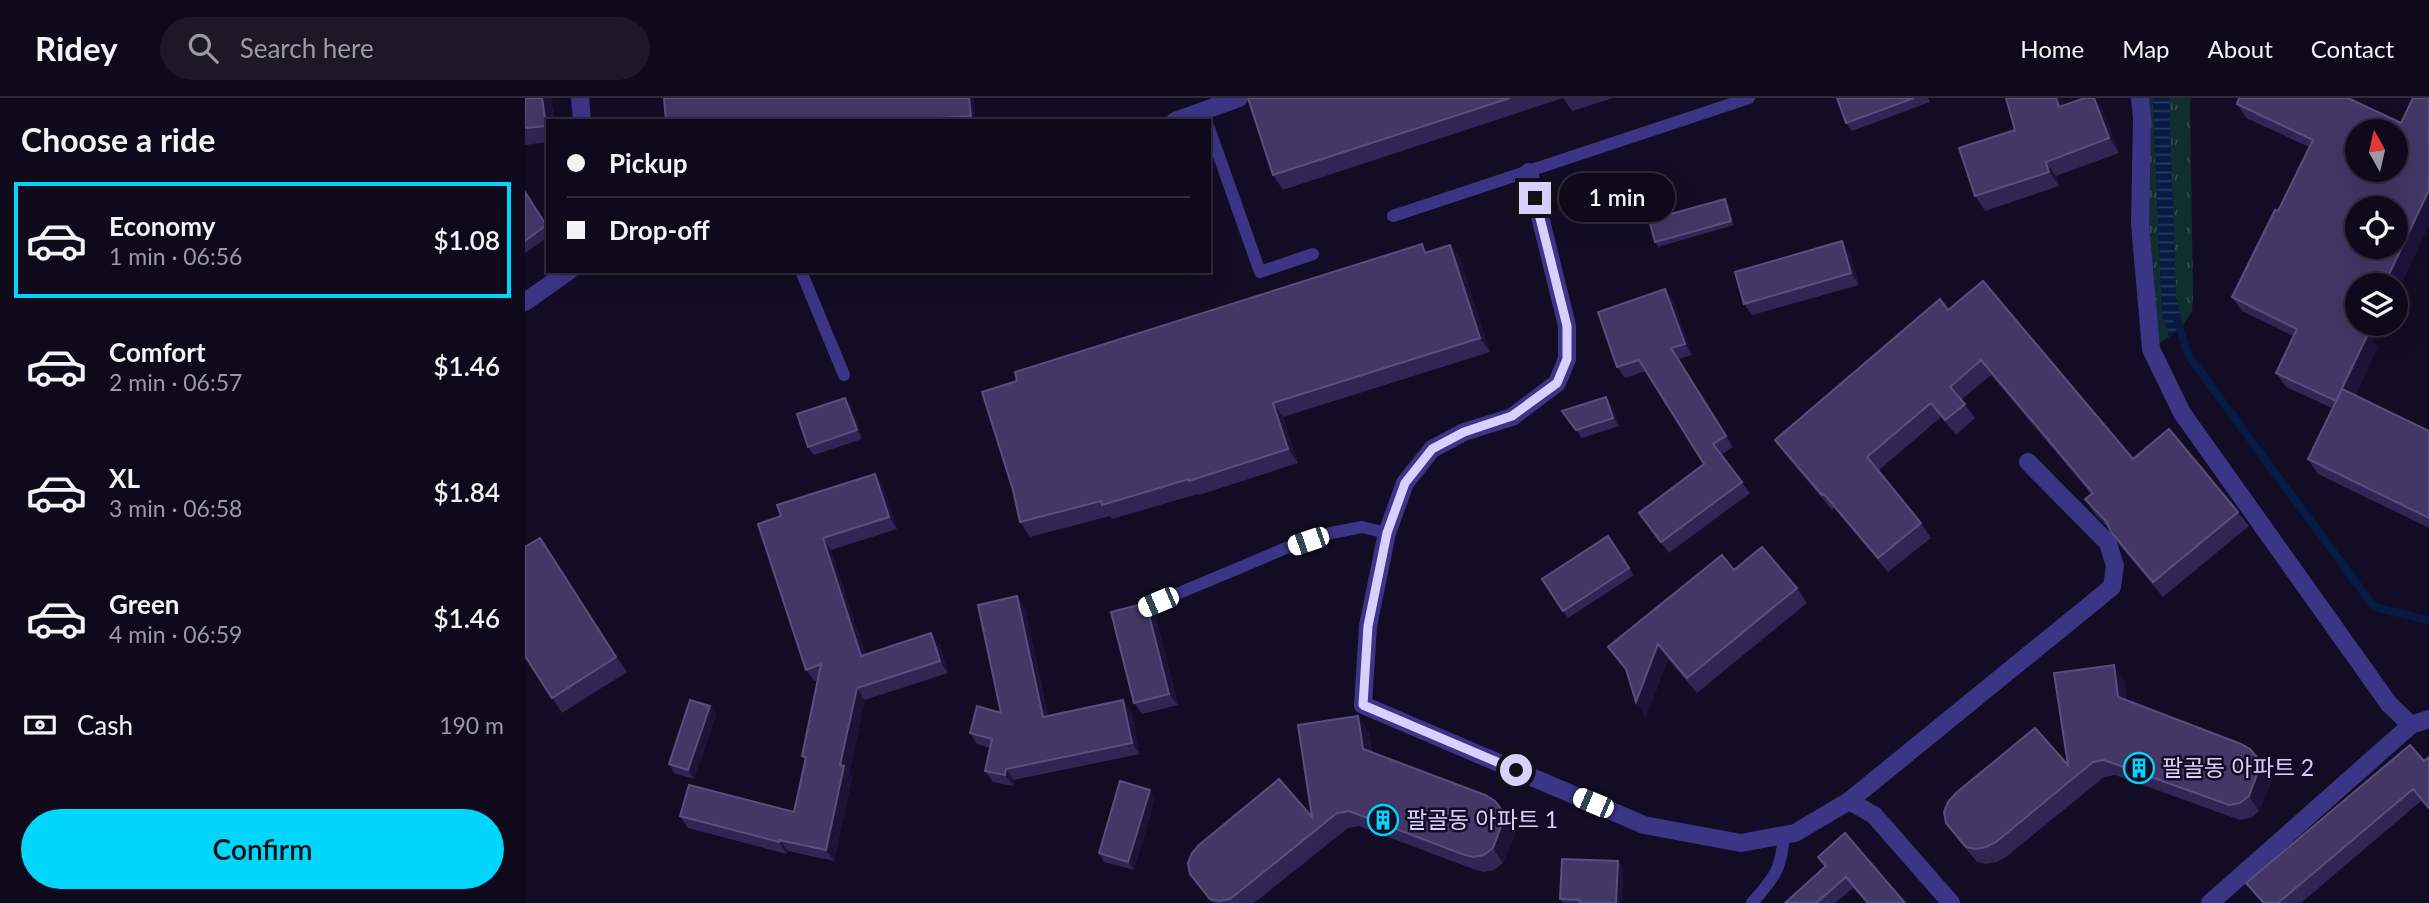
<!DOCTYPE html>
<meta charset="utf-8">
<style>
:root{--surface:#0e0a1b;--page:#1c1828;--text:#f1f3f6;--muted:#9b9aa3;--line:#2e2b3a;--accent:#00d6fb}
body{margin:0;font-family:Lato,"Noto Sans KR",sans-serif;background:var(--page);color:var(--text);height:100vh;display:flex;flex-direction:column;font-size:26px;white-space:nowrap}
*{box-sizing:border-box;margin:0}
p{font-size:23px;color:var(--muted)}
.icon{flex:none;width:38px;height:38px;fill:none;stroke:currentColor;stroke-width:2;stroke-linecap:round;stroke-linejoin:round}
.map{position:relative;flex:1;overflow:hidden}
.panel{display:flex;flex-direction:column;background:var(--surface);width:525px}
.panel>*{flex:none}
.guide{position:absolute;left:21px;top:21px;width:665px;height:154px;border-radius:0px;box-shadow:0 7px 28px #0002,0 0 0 2px var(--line);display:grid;align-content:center;height:154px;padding:0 21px;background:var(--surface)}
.needle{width:46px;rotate:352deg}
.tools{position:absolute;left:1820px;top:21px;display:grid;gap:14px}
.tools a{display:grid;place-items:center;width:63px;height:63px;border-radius:50%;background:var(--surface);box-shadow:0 7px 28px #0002,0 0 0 2px var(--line);font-size:35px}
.end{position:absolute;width:32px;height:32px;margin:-16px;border:9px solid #d8d0ff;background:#111;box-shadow:0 0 0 4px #111}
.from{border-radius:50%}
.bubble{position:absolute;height:49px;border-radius:24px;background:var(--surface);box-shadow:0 7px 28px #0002,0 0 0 2px var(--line);font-size:23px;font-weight:600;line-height:49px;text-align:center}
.car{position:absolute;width:21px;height:42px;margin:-21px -10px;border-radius:9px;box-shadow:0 0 5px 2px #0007;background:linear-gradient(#fff 24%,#345 0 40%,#fff 0 76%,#345 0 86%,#fff 0)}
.guide b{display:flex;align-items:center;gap:24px;height:66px;font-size:26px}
.guide b+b{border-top:2px solid var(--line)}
.guide i{width:18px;height:18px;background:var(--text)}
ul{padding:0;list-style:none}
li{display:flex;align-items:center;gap:21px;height:116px;margin:0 14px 10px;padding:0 7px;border:4px solid transparent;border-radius:0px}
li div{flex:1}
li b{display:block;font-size:26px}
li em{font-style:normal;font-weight:600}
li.on{border-color:var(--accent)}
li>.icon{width:63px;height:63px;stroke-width:1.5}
h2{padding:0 21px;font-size:32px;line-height:84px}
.pay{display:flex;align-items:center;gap:18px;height:77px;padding:0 21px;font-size:26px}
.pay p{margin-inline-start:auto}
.button{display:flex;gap:14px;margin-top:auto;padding:14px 21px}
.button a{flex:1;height:80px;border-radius:42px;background:var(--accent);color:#111;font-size:28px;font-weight:600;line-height:80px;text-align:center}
header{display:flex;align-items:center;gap:42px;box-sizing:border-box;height:98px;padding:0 35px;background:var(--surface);border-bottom:2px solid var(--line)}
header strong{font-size:33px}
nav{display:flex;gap:38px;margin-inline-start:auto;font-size:24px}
.search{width:490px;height:63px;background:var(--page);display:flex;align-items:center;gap:18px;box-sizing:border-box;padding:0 24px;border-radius:38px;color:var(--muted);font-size:26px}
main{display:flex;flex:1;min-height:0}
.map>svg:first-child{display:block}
.grass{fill:url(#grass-tufts)}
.water{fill:url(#water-rules)}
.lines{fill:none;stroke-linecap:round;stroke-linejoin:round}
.stream{stroke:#071a44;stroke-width:8}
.service{stroke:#3c3586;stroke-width:12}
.minor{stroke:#3c3586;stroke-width:18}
.wall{fill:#302553}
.shaded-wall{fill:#1c1438}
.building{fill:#423765;stroke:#594f7e;stroke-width:2;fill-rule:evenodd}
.route{stroke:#d8d0ff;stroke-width:9}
.labels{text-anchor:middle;stroke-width:5;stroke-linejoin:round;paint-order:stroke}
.poi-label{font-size:23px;fill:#d8d0ff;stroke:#120d24;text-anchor:start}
</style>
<header>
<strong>Ridey</strong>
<div class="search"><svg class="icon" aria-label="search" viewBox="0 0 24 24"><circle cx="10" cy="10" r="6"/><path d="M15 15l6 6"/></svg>Search here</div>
<nav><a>Home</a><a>Map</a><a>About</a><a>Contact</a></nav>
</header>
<main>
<section class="panel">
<h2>Choose a ride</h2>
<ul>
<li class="on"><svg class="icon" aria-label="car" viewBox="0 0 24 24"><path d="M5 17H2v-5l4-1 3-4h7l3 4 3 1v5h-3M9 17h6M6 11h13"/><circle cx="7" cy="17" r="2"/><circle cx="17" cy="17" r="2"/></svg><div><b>Economy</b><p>1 min · 06:56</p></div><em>$1.08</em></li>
<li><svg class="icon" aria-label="car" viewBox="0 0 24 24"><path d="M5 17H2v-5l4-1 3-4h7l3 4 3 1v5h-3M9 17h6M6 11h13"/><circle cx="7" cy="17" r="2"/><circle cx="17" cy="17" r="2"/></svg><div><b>Comfort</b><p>2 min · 06:57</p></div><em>$1.46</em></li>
<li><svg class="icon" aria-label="car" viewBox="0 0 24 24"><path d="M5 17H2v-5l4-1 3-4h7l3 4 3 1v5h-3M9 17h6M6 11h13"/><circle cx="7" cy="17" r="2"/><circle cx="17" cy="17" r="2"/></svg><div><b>XL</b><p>3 min · 06:58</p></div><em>$1.84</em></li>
<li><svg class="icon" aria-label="car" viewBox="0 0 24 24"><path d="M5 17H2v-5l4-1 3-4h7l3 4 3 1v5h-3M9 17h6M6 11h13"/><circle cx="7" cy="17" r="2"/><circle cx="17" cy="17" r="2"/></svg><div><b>Green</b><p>4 min · 06:59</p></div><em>$1.46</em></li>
</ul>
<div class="pay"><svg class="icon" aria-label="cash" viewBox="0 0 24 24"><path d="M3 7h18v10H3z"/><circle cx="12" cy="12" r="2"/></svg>Cash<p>190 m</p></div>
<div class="button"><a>Confirm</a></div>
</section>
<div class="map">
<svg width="1904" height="805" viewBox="0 0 1904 805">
<defs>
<pattern id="grass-tufts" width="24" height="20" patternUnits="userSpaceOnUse" patternTransform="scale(1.75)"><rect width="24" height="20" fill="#102e2f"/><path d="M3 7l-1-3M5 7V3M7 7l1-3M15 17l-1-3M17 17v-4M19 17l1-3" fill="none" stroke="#324b4e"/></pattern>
<pattern id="water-rules" width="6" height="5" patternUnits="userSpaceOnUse" patternTransform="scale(1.75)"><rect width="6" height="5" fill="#071a44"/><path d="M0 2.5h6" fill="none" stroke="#2a3a60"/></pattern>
</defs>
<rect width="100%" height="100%" fill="#120d24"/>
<!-- grass -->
<path class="grass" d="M1616,0H1628L1637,214L1644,239L1634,245L1626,221Z
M1644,0H1667L1665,3L1668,194L1667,213L1658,228L1651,200Z"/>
<!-- water -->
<path class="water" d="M1628,0H1644L1651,200L1658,228L1644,239L1637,214Z"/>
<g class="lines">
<!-- stream -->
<path class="stream" d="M1652,222L1663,257L1849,509L1904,522"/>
<!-- service -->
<path class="service" d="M684,30L735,174L788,156
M868,118L1224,0
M276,173L319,277
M609,514L761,450L806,435L837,429L862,435
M1227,805C1250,778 1256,773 1259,737"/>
<!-- minor -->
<path class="minor" d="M55,0L57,23
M1615,0L1617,20L1615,126L1626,251L1657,315L1864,606L1886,627
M650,23L714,0
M1004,74L1042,228V261L1032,285L987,319L939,334L907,351L880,385L862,435L843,528L838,607L1119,727L1216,745L1270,735L1324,703L1349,717L1426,805
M0,204L44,173
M1324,703L1587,489L1590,468L1583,445L1503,364
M1685,805L1886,627L1904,621"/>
</g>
<!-- wall -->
<path class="wall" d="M0,0H26L29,23H23V44L0,47Z
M449,0L450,23H141Z
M723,0H1088L1047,13L1038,0L758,92L748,77Z
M1312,0H1403L1405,4L1327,33L1321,25Z
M1481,0H1537L1539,8L1578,12L1594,55L1531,78L1534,88L1460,113L1450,98L1490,32Z
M1712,6L1876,25L1904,127L1871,196V187L1832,226H1857L1848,244L1852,250L1830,297L1904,333V430L1793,376L1783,361L1807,310L1761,289L1751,275L1768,238L1717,213L1707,199L1753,113L1784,49L1721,20Z
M0,94L23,129V139L0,155Z
M1200,101L1203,106L1209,127L1133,149L1130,144Z
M925,147L935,161L965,254L758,319L773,365L674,397L673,396L587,421L585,418L505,439L495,424L903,154Z
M1325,155L1334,187L1227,217L1219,206Z
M1140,191L1148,202L1167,257L1154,261L1208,349L1196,357L1225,395L1144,455L1122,426L1179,366L1121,273L1100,280L1092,269Z
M1423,212L1608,361L1713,414L1724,428L1638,499L1596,449L1584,430L1570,416L1560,401L1566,396L1466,277L1436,302L1450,320L1431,337L1416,319L1354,372L1396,425L1406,440L1363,474L1309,410L1307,412L1260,356L1250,342Z
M1081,299L1087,307L1094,328L1057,340L1037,313Z
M320,300L326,308L337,341L289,357L283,349Z
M350,376L358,388L372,431L306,452L340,556L414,546L423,575L340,602L324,675L327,679L309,763L263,753L262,756L163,730L155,718L269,714L280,663L277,658L293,582L289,583L281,572L256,418Z
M1083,438L1109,477L1043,520L1017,481Z
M15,440L102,574L37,615L27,600Z
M1209,472L1272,490L1282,505L1172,595L1143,561L1121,619L1111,604L1103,575L1083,549Z
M492,498L500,510L523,618L606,613L615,656L489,682L488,688L468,684L460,673L465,650L452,646L445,635L476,615Z
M621,505L630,517L653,607L617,616L609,605Z
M1599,582L1602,602L1732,659L1743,675L1746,684L1734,713L1726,720L1715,722L1590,677L1579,679L1481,759L1472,764L1461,766L1452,764L1432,740L1421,725L1543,667Z
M191,617L169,681L149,675L144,666Z
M843,633L847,654L987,726L990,736L978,765L969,772L959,774L948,771L834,728L823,730L729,805H687L665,776L787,719Z
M1904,659V712L1896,703L1776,805H1737L1730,797L1721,785Z
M630,700L609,772L579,764L574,755Z
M1293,759L1380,805H1342L1328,790L1310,805H1260L1300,769Z
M1093,763L1098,771L1097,805H1038L1035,801Z"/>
<!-- shaded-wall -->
<path class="shaded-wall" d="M17,0H26L29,23H23V30L21,28Z
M444,0H449L450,23L446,18Z
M1531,0H1537L1545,24L1534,9Z
M1569,0L1578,12L1594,55L1584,40Z
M1521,64L1531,78L1534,88L1524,74Z
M1904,92V127L1871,196V187H1859Z
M1200,101L1203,106L1209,127L1206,123Z
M1317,143L1325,155L1334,187L1326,175Z
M925,147L935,161L965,254L955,240Z
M1140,191L1148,202L1167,257L1160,246Z
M1840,226H1857L1848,244L1852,250L1820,317L1811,303Z
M1146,250L1154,261L1208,349L1201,338Z
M1081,299L1087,307L1094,328L1088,320Z
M320,300L326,308L337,341L332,332Z
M748,305L758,319L773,365L763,351Z
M350,376L358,388L372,431L364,419Z
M15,440L25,455L102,574L91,559Z
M298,440L306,452L345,569L336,558Z
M492,498L500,510L525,630L518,619Z
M621,505L630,517L653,607L644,596Z
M406,535L414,546L423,575L415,563Z
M1133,546L1143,561L1121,619L1111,604Z
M1589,567L1599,582L1604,614L1593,599Z
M332,590L340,602L324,675L327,679L309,763L301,752L315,667Z
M598,602L606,613L615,656L607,645Z
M185,608L191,617L169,681L163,672Z
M833,618L843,633L848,666L838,651Z
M1732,659L1743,675L1746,684L1734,713L1724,698Z
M481,671L489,682L488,688L480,677Z
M625,692L630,700L609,772L603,764Z
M976,711L987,726L990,736L978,765L968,750Z
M254,742L263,753L262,756L254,744Z
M1093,763L1098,771L1097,805H1091Z"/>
<!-- building -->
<path class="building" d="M0,0H17L21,28L0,30Z
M139,0H444L446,18L365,23H141Z
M723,0H985L748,77Z
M1312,0H1389L1321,25Z
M1481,0H1531L1534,9L1560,0H1569L1584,40L1521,64L1524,74L1450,98L1434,50L1490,32Z
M1714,0H1823L1876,25L1888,0H1904V92L1859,187H1832V226H1840L1837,233L1843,236L1811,303L1751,275L1772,231L1707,199L1750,112L1753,113L1788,42L1712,6ZM1832,33H1871V72H1832ZM1832,110H1871V149H1832Z
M0,94L21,127L0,143Z
M1200,101L1206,123L1130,144L1124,122Z
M1317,143L1326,175L1219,206L1210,174Z
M897,146L900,155L925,147L955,240L748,305L763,351L664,383V381L577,407L576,403L495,424L488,392L457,294L492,283L490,274Z
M1458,183L1608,361L1644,331L1713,414L1628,484L1586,434L1581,423L1560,401L1568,395L1456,262L1425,289L1440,306L1420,322L1406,305L1342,359L1396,425L1353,460L1299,396L1297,397L1250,342L1415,201L1423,212Z
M1140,191L1160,246L1146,250L1201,338L1188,346L1217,384L1136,444L1114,415L1179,366L1114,262L1092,269L1073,214Z
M1817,291L1904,333V420L1783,361Z
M1081,299L1088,320L1051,332L1037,313Z
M320,300L332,332L283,349L272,316Z
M350,376L364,419L298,440L336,558L406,535L415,563L332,590L315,667L319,668L301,752L254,742V744L155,718L164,687L269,714L281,659L277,658L296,566L281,572L233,426L256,418L252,407Z
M1083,438L1104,470L1038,513L1017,481Z
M15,440L91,559L27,600L0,558V449Z
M1237,449L1272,490L1162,580L1133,546L1111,604L1101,571L1083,549L1197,457L1209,472Z
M492,498L518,619L598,602L607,645L481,671L480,677L460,673L467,641L445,635L452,608L476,615L453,507Z
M621,505L644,596L609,605L586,514Z
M1589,567L1593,599L1716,646L1725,651L1732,659L1735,669L1724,698L1715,705L1704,707L1579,662L1568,664L1471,744L1461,749L1451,751L1441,749L1421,725L1419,714L1423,704L1431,695L1510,630L1543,667L1529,575Z
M165,602L185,608L163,672L144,666Z
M833,618L838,651L960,697L970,703L976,711L979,720L968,750L959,757L948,759L937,756L824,713L812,715L705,801L694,803L685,801L665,776L663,765L667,755L674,747L754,681L787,719L773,627Z
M1885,647L1899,663L1904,659V710L1888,691L1753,805H1739L1721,785Z
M595,683L625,692L603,764L574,755Z
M1320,735L1380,805H1343L1321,779L1291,805H1260L1301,768L1293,759Z
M1037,761L1093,763L1091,805H1055V802L1035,801Z"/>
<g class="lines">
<!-- route -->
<path class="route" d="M991,672L838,607L843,528L862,435L880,385L907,351L939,334L987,318L1032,285L1042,261V228L1010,100"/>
</g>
<!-- icons -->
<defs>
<g id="building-ring" transform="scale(1.575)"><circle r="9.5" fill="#120d24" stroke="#00d6fb" stroke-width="1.5"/><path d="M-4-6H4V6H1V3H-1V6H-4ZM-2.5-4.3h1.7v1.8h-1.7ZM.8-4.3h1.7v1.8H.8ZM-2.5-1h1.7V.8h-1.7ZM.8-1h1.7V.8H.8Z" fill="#00d6fb"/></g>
</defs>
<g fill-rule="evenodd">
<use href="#building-ring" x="1614" y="670"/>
<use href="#building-ring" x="858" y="722"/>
</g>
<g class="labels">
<!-- poi labels -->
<g class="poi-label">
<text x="1637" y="678">팔골동 아파트 2</text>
<text x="881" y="730">팔골동 아파트 1</text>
</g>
</g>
</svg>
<div class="tools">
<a><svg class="needle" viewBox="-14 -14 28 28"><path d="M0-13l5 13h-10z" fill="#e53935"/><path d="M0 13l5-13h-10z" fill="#9b9aa3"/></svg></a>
<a><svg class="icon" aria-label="locate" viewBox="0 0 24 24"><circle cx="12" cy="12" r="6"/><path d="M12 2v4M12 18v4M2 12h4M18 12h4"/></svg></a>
<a><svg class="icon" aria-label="layers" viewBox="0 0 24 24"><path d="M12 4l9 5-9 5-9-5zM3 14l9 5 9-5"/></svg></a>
</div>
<i class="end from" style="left:991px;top:672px"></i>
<i class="end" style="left:1010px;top:100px"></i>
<div class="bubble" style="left:1034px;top:75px;width:116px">1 min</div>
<i class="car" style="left:783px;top:443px;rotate:251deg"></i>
<i class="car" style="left:633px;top:504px;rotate:247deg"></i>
<i class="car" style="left:1068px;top:705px;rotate:293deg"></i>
<div class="guide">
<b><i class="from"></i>Pickup</b>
<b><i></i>Drop-off</b>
</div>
</div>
</main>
